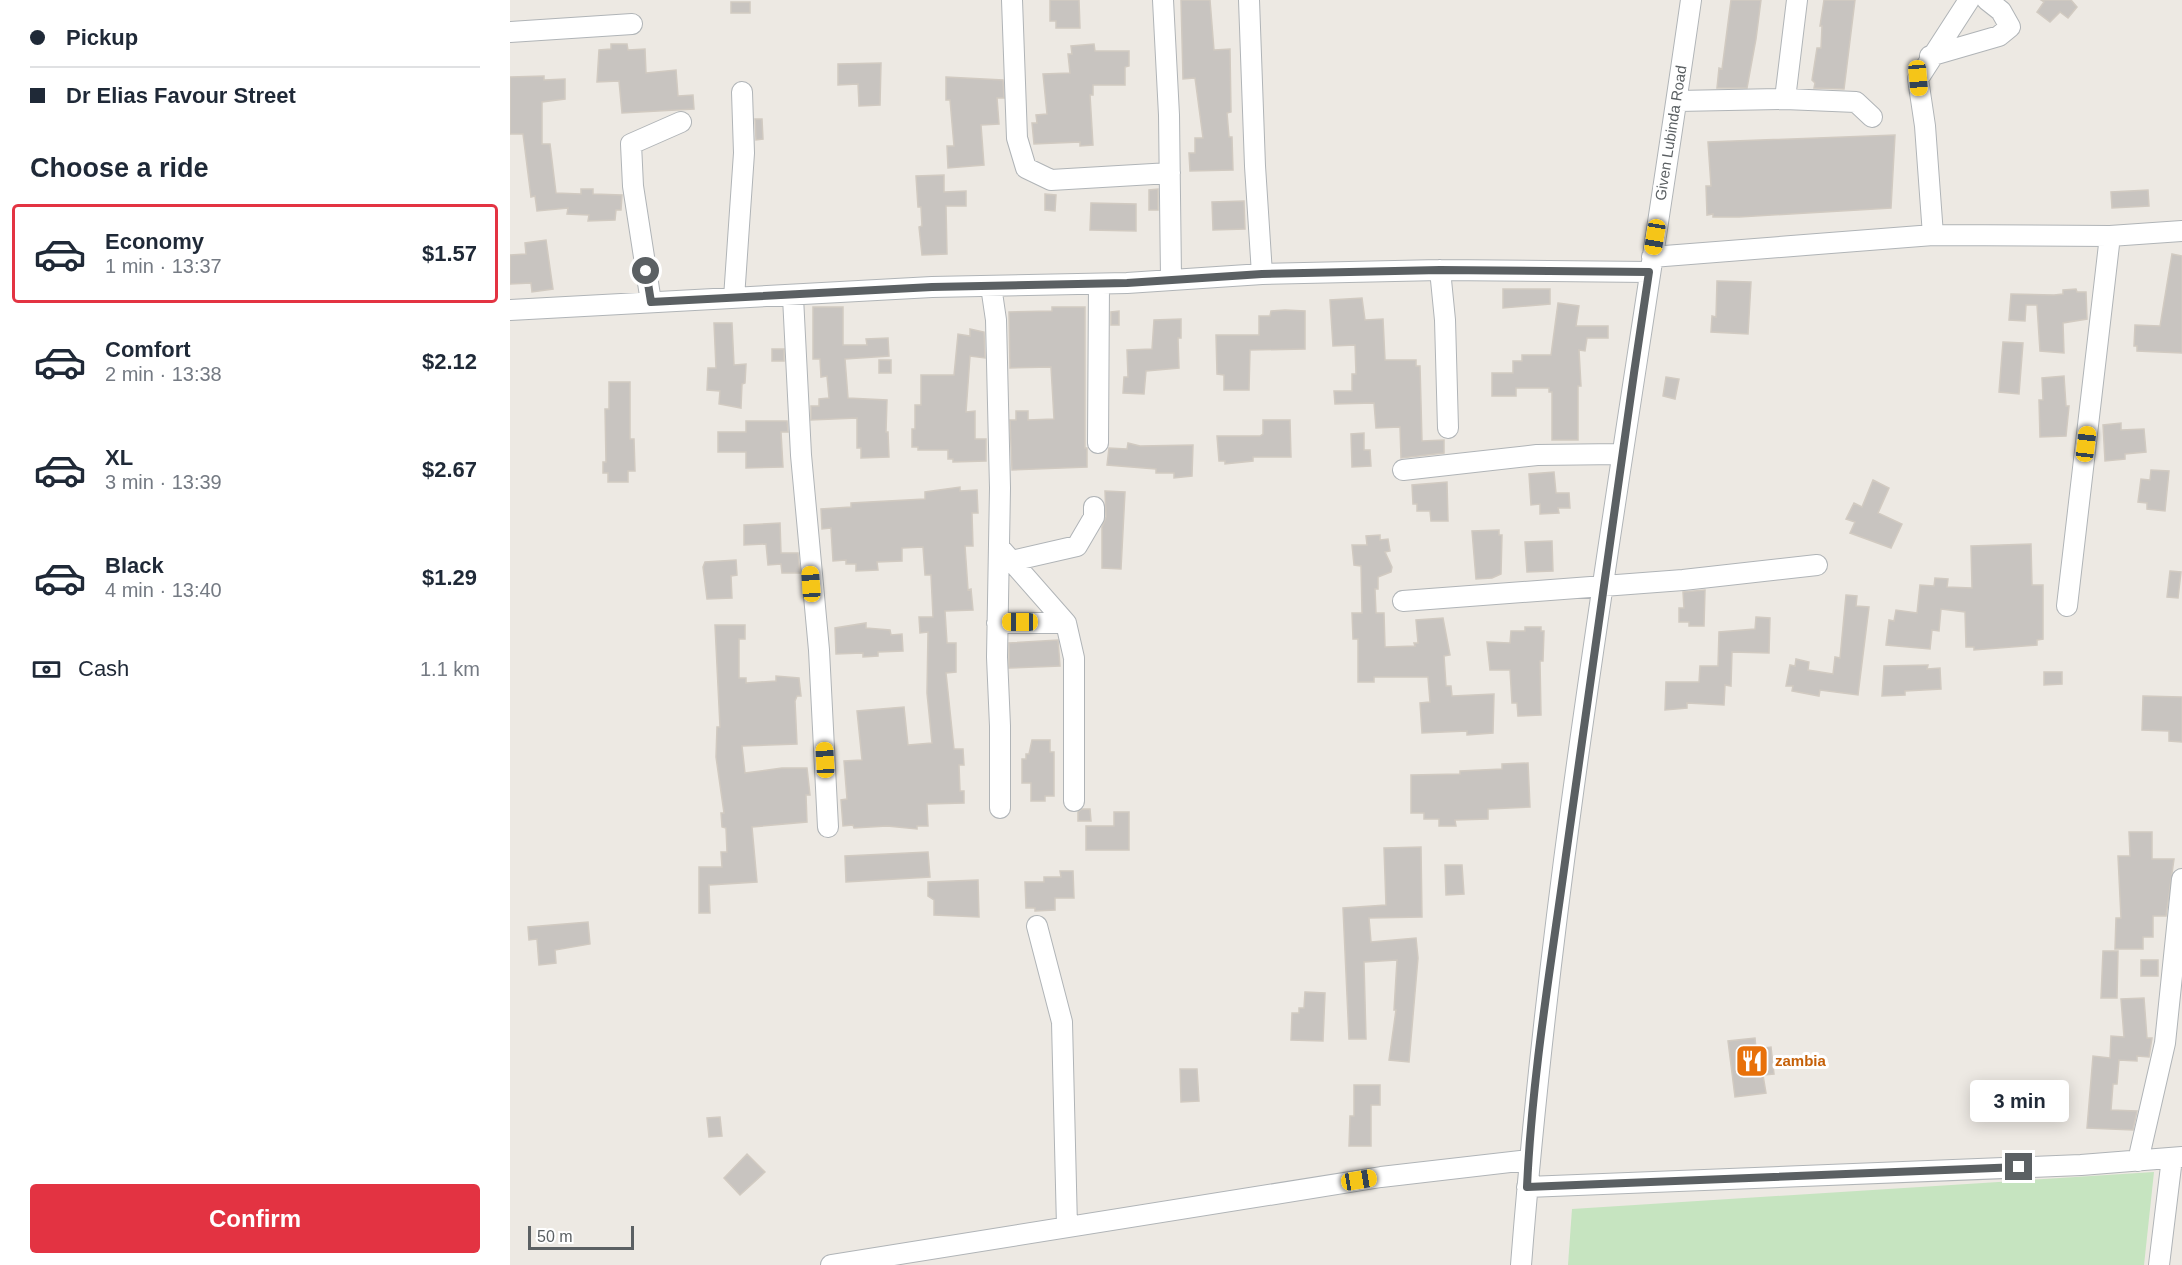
<!DOCTYPE html>
<meta charset="utf-8">
<style>
:root{--surface:#fff;--page:#f6f6f7;--text:#1f2937;--muted:#747a83;--line:#e0e1e3;--accent:#e33342}
body{margin:0;font-family:Arial,sans-serif;background:var(--page);color:var(--text);height:100vh;display:flex;flex-direction:column;font-size:22px;white-space:nowrap}
*{box-sizing:border-box;margin:0}
p{font-size:20px;color:var(--muted)}
.icon{flex:none;width:33px;height:33px;fill:none;stroke:currentColor;stroke-width:2;stroke-linecap:round;stroke-linejoin:round}
.map{position:relative;flex:1;overflow:hidden}
.drawer{display:flex;flex-direction:column;background:var(--surface);width:510px}
.drawer>*{flex:none}
.hud{display:grid;align-content:center;height:132px;padding:0 30px;background:var(--surface)}
.scale{position:absolute;left:18px;bottom:15px;width:106px;box-sizing:border-box;padding-left:6px;border:3px solid #5b6063;border-top:0;font-size:16px;line-height:21px;white-space:nowrap;color:#5b6063;-webkit-text-stroke:4px #fff;paint-order:stroke}
.end{position:absolute;width:27px;height:27px;margin:-14px;border:8px solid #5b6063;background:#fff;box-shadow:0 0 0 3px #fff}
.from{border-radius:50%}
.bubble{position:absolute;height:42px;border-radius:6px;background:var(--surface);box-shadow:0 3px 15px #0003;font-size:20px;font-weight:600;line-height:42px;text-align:center}
.car{position:absolute;width:18px;height:36px;margin:-18px -9px;border-radius:8px;box-shadow:0 0 4px 2px #0007;background:linear-gradient(#f5c518 24%,#345 0 40%,#f5c518 0 76%,#345 0 86%,#f5c518 0)}
.hud b{display:flex;align-items:center;gap:21px;height:57px;font-size:22px}
.hud b+b{border-top:2px solid var(--line)}
.hud i{width:15px;height:15px;background:var(--text)}
ul{padding:0;list-style:none}
li{display:flex;align-items:center;gap:18px;height:99px;margin:0 12px 9px;padding:0 18px;border:3px solid transparent;border-radius:6px}
li div{flex:1}
li b{display:block;font-size:22px}
li em{font-style:normal;font-weight:600}
li.selected{border-color:var(--accent)}
li>.icon{width:54px;height:54px;stroke-width:1.5}
h2{padding:0 30px;font-size:27px;line-height:72px}
.pay{display:flex;align-items:center;gap:15px;height:66px;padding:0 30px;font-size:22px}
.pay p{margin-inline-start:auto}
.primary-button{display:flex;gap:12px;margin-top:auto;padding:12px 30px}
.primary-button a{flex:1;height:69px;border-radius:6px;background:var(--accent);color:#fff;font-size:24px;font-weight:600;line-height:69px;text-align:center}
main{display:flex;flex:1;min-height:0}
.map>svg:first-child{display:block}
.green{fill:#c6e4c0}
.building{fill:#c8c4c0;stroke:#d1cac1;stroke-width:1.5}
.lines{fill:none;stroke-linecap:round;stroke-linejoin:round}
.minor-casing{stroke:#b0b4b7;stroke-width:22}
.minor{stroke:#fff;stroke-width:20}
.route{stroke:#5b6063;stroke-width:8}
.labels{text-anchor:middle;stroke-width:6;stroke-linejoin:round;paint-order:stroke}
.street-label{font-size:15px;fill:#5b6063;stroke:#fff}
.food-label{font-size:15px;font-weight:bold;fill:#c56008;stroke:#fff;text-anchor:start}
</style>
<main>
<section class="drawer">
<div class="hud">
<b><i class="from"></i>Pickup</b>
<b><i></i>Dr Elias Favour Street</b>
</div>
<h2>Choose a ride</h2>
<ul>
<li class="selected"><svg class="icon" aria-label="car" viewBox="0 0 24 24"><path d="M5 17H2v-5l4-1 3-4h7l3 4 3 1v5h-3M9 17h6M6 11h13"/><circle cx="7" cy="17" r="2"/><circle cx="17" cy="17" r="2"/></svg><div><b>Economy</b><p>1 min · 13:37</p></div><em>$1.57</em></li>
<li><svg class="icon" aria-label="car" viewBox="0 0 24 24"><path d="M5 17H2v-5l4-1 3-4h7l3 4 3 1v5h-3M9 17h6M6 11h13"/><circle cx="7" cy="17" r="2"/><circle cx="17" cy="17" r="2"/></svg><div><b>Comfort</b><p>2 min · 13:38</p></div><em>$2.12</em></li>
<li><svg class="icon" aria-label="car" viewBox="0 0 24 24"><path d="M5 17H2v-5l4-1 3-4h7l3 4 3 1v5h-3M9 17h6M6 11h13"/><circle cx="7" cy="17" r="2"/><circle cx="17" cy="17" r="2"/></svg><div><b>XL</b><p>3 min · 13:39</p></div><em>$2.67</em></li>
<li><svg class="icon" aria-label="car" viewBox="0 0 24 24"><path d="M5 17H2v-5l4-1 3-4h7l3 4 3 1v5h-3M9 17h6M6 11h13"/><circle cx="7" cy="17" r="2"/><circle cx="17" cy="17" r="2"/></svg><div><b>Black</b><p>4 min · 13:40</p></div><em>$1.29</em></li>
</ul>
<div class="pay"><svg class="icon" aria-label="cash" viewBox="0 0 24 24"><path d="M3 7h18v10H3z"/><circle cx="12" cy="12" r="2"/></svg>Cash<p>1.1 km</p></div>
<div class="primary-button"><a>Confirm</a></div>
</section>
<div class="map">
<svg width="1672" height="1265" viewBox="0 0 1672 1265">
<rect width="100%" height="100%" fill="#ede9e3"/>
<!-- green -->
<path class="green" d="M1644,1172L1634,1265H1058L1062,1209Z"/>
<!-- building -->
<path class="building" d="M540,0H569L570,28H546V21H540Z
M671,0H700L704,50L720,49L721,112L717,113L719,137H722L723,170L680,171L679,153H685V138H693L685,78L673,79Z
M1221,0H1251L1246,39L1237,88H1207L1209,68L1212,69Z
M1314,0H1345L1334,89L1304,88L1305,83L1302,80L1307,48H1311L1312,26H1310Z
M1531,0H1561L1567,7L1558,18L1550,12L1540,22L1527,12L1534,2Z
M221,2H240V13H221Z
M101,44H117L118,50L135,49L136,73L166,70L168,96L183,95L184,109L112,113L109,81L87,82L89,50L101,49Z
M584,44L585,51H619V66L615,67V85H583V95H580L583,145L570,146V142L524,144L522,123H527L526,115L537,114L533,74L560,73L558,54H562L561,46Z
M371,63L370,105L349,106L348,84L328,85V64Z
M34,76V80L55,79V99L32,102V144H40L46,193L71,194V189H83V194L112,195L111,210H106L105,220L78,221L79,215L57,214L58,208L27,211L25,196L21,197L13,134H0V77Z
M436,77L493,80L494,98H487L489,124L471,125L474,165L438,168L437,146H444L440,100H436Z
M245,119H252L253,139L246,140Z
M1385,135L1381,208L1229,217H1203V214L1197,215L1196,186H1201L1198,142Z
M434,175V192L456,191V206H436L437,254L412,255L409,227L412,226L411,207H408L406,176Z
M648,189V210H639V190Z
M1638,190L1639,206L1602,208L1601,192Z
M535,194L546,195L545,211L535,210Z
M734,201L735,229L703,230L702,202Z
M581,203L626,204V231L580,230Z
M36,240L43,289L22,292L21,283L0,284V255L16,254L15,243Z
M1662,254L1672,256V353L1627,351V346H1624L1625,325L1650,326Z
M1207,281L1241,282L1238,334L1201,332L1202,316L1206,317Z
M993,289H1040V304L993,308Z
M1566,289L1567,292H1576L1577,319L1553,323L1554,353L1530,351L1527,305H1516L1515,321L1499,320L1501,294L1544,295L1553,294V290Z
M852,298L855,320L873,319L875,360H906V366H910L912,441L934,440V453L891,458L890,427L866,428L864,403L825,404L824,391H842V374H846L845,345L823,346L820,300Z
M1048,303L1069,306L1066,326H1098V338H1077L1075,351L1069,350L1071,386H1068V440H1042V392H1039V388H1006V396H982V373H1003V361H1012V355H1041Z
M303,307H333V345H357L356,339L378,338L379,356L335,359L338,398L377,400L376,432H378L379,457L351,458V448H347V418L301,420V406H309V399L319,398L317,376L311,377L310,359H303Z
M542,307H575V448H577V467L502,470L500,420H506V411H518V420L544,419L541,367L500,368L499,312L542,311Z
M775,310L795,311V349L740,350L739,390H714V375L707,374L706,335H749V316H760L761,311Z
M609,311V325H601V312Z
M671,319V338H668L669,368L636,371L634,394L613,393L614,377H618L617,350L642,349L644,320Z
M204,323H222L224,365L236,364L235,383L232,384L231,408L209,404L210,391L197,390L198,368H206Z
M460,329L474,332L475,358L460,356L456,412L465,411V439H476V461L443,462V459H438V450H408V447H402V429H405V405H411V375H444L448,334L460,336Z
M1493,342L1513,343L1509,394L1489,392Z
M262,349H274V361H262Z
M369,360H381V373H369Z
M1554,376L1556,406H1559L1556,436L1530,437L1529,400H1533L1532,378Z
M1156,377L1169,379L1165,399L1153,396Z
M99,382H120V439H124L125,471H118V482H98V473H93V462H96L95,409H99Z
M753,420H780L781,457H743V461L715,464V461H709L707,436H750L753,434Z
M236,421H277L278,432H271L273,467L236,468V452H208V432H236Z
M1611,423V430L1634,429L1636,452L1615,454V459L1595,461L1593,425Z
M854,433V450H860L861,466L842,467L841,434Z
M618,443L630,446L683,445L682,476L664,478V473H646V469L597,465L599,448L617,449Z
M1641,470L1659,471L1655,511L1637,509V503L1628,502L1631,479L1640,480Z
M1044,472L1046,493H1059L1060,508H1048L1049,513L1030,514V504L1021,505L1019,474Z
M1363,480L1379,488L1368,513L1392,524L1381,548L1340,533L1345,522L1336,519L1344,503L1352,507Z
M937,482L938,521H921L920,511H907V504H903L902,485Z
M450,487V491L467,490L468,513H462L463,546H455L458,590L461,589L463,610L435,611L437,643H446V672L436,673L444,749H453L454,765H449L450,791H454V803L417,804L418,826H407V829L377,826L344,828L343,825L333,826L331,800L337,799L334,761L352,760L347,711L394,707L398,745L422,743L417,693L418,632L410,633L409,617H423L421,575H415L413,547L392,548V561L367,562L368,570L346,571V564H336V560L323,561L321,528L312,529L311,509L341,507V503L415,499V492Z
M595,491L615,492L611,569L592,568V527L596,517Z
M270,523L271,553H288L290,573H272L271,564L258,565L256,544L234,545V525Z
M989,530V535H992L991,574L982,578L966,579L962,531Z
M870,535V540L878,539L880,551L875,552L882,567L881,572L868,577V589H865L866,613H874L875,647L905,646L904,643H908L906,620L933,618L940,655L934,656L936,686H941L942,696L984,694L983,733L957,735V731L912,733L910,703L920,702L918,677H864V682H848V639H843L842,613H852L851,566L844,565L842,545H857L856,536Z
M1042,541L1043,571L1017,572L1015,542Z
M1521,544L1522,585H1533V639L1527,640V645L1464,650V647H1456L1455,612L1431,609L1429,631L1422,630L1420,649L1376,645L1379,620L1384,621L1386,610L1407,613L1410,585L1424,586L1425,578L1438,579L1437,587L1462,588L1461,546Z
M226,560L227,575L221,576L222,598L197,599L193,567L195,562Z
M1660,571L1671,572L1668,598L1657,597Z
M1195,590L1194,626H1179V622H1169V608H1174L1173,592Z
M1336,595L1347,596L1346,606L1359,607L1348,695L1310,690L1309,696L1282,691L1283,686H1276L1280,665L1285,666L1286,659L1299,662L1298,670L1323,674L1325,657L1330,658Z
M1246,617L1260,618L1259,653L1222,652L1221,686L1215,685L1214,705L1177,703V708L1155,710L1156,682H1189L1190,666H1208L1209,632L1245,629Z
M356,623V628L380,630L381,635L392,634L393,651L368,652V656L353,657V653L326,654L325,628Z
M205,625H235V639H229V678H236V683L266,681V676L289,678L291,696H287L285,701L287,744L232,746L235,773L272,768H297L300,795H296L297,822L242,827L247,882L199,885L200,913H189V867H212L211,852H217L216,828L212,827L211,813H214L206,757L207,727H210Z
M1015,627H1031V631H1034L1033,661H1030L1031,715L1008,716L1007,703H1002L1000,670H980L977,642L1000,643L1001,631H1015Z
M548,640L550,666L499,668V643Z
M1418,665L1417,669L1430,668L1431,689L1395,691V695L1372,696L1374,666Z
M1534,672H1552V684L1534,685Z
M1633,696L1672,697V742L1659,741V731L1632,730Z
M522,740H540V752H544V796H535V801H521V783H512V759H516V754H519Z
M1018,763L1020,807L978,809V819L945,820L946,826H929V819H914V813H901V775L950,774V771L992,769V764Z
M572,809H580L581,821H568V812Z
M604,812H619V850H576V826H604Z
M1619,832H1642V859H1664L1656,916H1643V937H1633V949H1605L1606,918H1611L1608,856H1620Z
M911,847L912,917L859,918L861,942L906,938L908,958L899,1062L879,1060L886,1010H884L887,960L854,962L856,1039H839L833,908L876,905L874,848Z
M418,852L420,877L336,882L335,856Z
M935,865H952L954,894L936,895Z
M550,871H563L564,898H545V910L525,911V908H516L515,882H534V877H551Z
M468,880L469,917L424,915V900L418,896V882Z
M78,922L80,944L45,950L46,963L29,965L27,939L19,940L18,927Z
M1593,951H1608L1607,998H1591Z
M1631,960H1648V976H1631Z
M795,992L815,993L813,1041L781,1040L782,1013H789V1008H794Z
M1634,998L1637,1038H1642L1639,1057L1627,1056V1061L1609,1060L1607,1084H1603L1601,1110L1627,1111L1623,1130L1577,1128L1583,1056L1600,1058L1601,1036L1614,1037L1611,999Z
M1245,1038L1246,1049L1261,1047L1264,1074L1253,1075L1256,1093L1225,1097L1218,1041Z
M670,1069H687L689,1101L671,1102Z
M844,1085H870V1105H861V1146H839L840,1116H844Z
M210,1117L212,1136L199,1137L197,1118Z
M237,1154L255,1172L230,1195L214,1178Z"/>
<g class="lines">
<!-- minor casing -->
<g class="minor-casing">
<path id="minor" d="M502,0L507,138L516,168L541,180L660,173
M653,0L659,115L661,278
M739,0L745,166L752,274
M0,32L122,24
M1420,56L1489,36L1500,27L1491,11L1477,0
M1275,99L1287,0
M1167,101L1275,99L1346,102L1362,117
M1423,235L1415,126L1408,79L1459,0
M1142,257L1423,235L1600,236L1672,231
M930,270L935,320L938,428
M481,286L486,320L490,488L487,657L490,726V808
M283,297L291,455L309,650L318,827
M224,298L234,153L232,92
M141,302L123,186L121,144L171,122
M0,310L422,287L617,283L752,274L930,270L1139,272
M588,443L589,284
M893,470L1027,455L1110,454
M490,548L556,623L564,658V801
M502,561L567,546L584,517V507
M893,601L1173,580L1307,565
M1557,606L1600,236
M487,623H556
M527,926L552,1022L557,1227
M1628,1161L1655,1043L1672,879
M1017,1187L1571,1165L1672,1157
M321,1265L871,1177L1018,1160
M1011,1265C1044,841 1121,421 1181,0
M1649,1265L1662,1158"/>
</g>
<!-- minor -->
<use href="#minor" class="minor"/>
</g>
<g class="lines">
<!-- route -->
<path class="route" d="M136,271L141,302L422,287L617,283L752,274L930,270L1139,272C1110,466 1082,660 1056,855C1041,965 1022,1076 1017,1187L1509,1167"/>
</g>
<!-- icons -->
<defs>
<g id="restaurant-square" transform="scale(1.725)"><rect x="-9" y="-9" width="18" height="18" rx="4" fill="#e8710a" stroke="#fff"/><path d="M-5-6h1v4h1v-4h1v4h1v-4h1v5L-1.5 .5V6h-2V.5L-5-1ZM5-6V6H3V1.5H1.5Q1.5-4 5-6Z" fill="#fff"/></g>
</defs>
<g fill-rule="evenodd">
<use href="#restaurant-square" x="1242" y="1061"/>
</g>
<g class="labels">
<!-- street labels -->
<g class="street-label">
<text transform="translate(1161 133) rotate(-81)" y="5">Given Lubinda Road</text>
</g>
<!-- food labels -->
<g class="food-label">
<text x="1265" y="1066">zambia</text>
</g>
</g>
</svg>
<div class="scale">50 m</div>
<i class="end from" style="left:136px;top:271px"></i>
<i class="end" style="left:1509px;top:1167px"></i>
<div class="bubble" style="left:1460px;top:1080px;width:99px">3 min</div>
<i class="car" style="left:1408px;top:78px;rotate:175deg"></i>
<i class="car" style="left:1145px;top:237px;rotate:189deg"></i>
<i class="car" style="left:1576px;top:444px;rotate:7deg"></i>
<i class="car" style="left:301px;top:584px;rotate:356deg"></i>
<i class="car" style="left:510px;top:622px;rotate:270deg"></i>
<i class="car" style="left:315px;top:760px;rotate:357deg"></i>
<i class="car" style="left:849px;top:1180px;rotate:81deg"></i>
</div>
</main>
